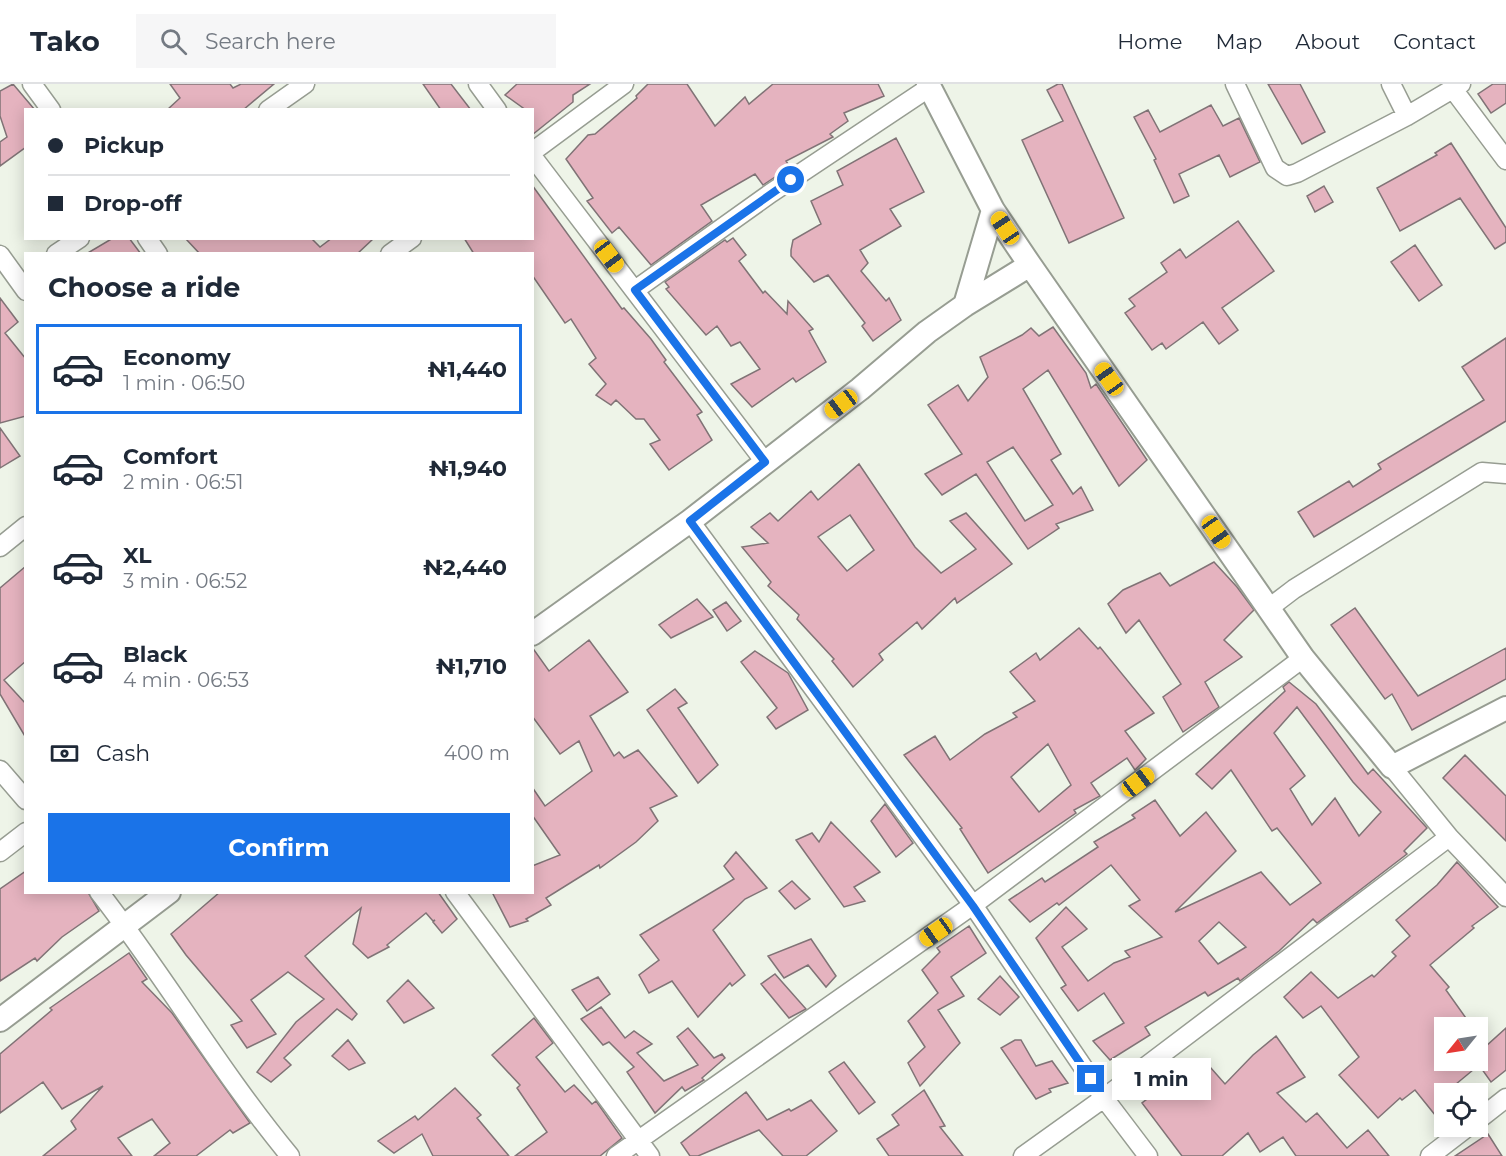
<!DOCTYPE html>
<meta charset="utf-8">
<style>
:root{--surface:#fff;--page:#f6f6f7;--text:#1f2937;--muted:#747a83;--line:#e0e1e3;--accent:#1a73e8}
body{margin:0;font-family:Montserrat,sans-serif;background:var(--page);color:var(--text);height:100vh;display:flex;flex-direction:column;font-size:22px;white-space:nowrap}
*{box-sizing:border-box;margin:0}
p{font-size:20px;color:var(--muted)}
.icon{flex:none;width:33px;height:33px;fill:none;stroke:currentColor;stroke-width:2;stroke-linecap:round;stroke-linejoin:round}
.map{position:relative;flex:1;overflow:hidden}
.panel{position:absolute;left:24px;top:168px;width:510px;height:642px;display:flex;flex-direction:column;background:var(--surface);border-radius:0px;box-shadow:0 3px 15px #0003}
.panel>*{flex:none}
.guide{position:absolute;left:24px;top:24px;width:510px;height:132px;border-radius:0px;box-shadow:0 3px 15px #0003;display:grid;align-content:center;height:132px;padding:0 24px;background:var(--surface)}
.needle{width:39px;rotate:240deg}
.buttons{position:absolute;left:1434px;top:933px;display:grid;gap:12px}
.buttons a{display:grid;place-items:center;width:54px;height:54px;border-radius:0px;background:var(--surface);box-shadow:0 3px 15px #0003;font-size:30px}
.end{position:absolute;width:27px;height:27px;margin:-14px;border:8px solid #1a73e8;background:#fff;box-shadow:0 0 0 3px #fff}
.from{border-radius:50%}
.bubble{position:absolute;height:42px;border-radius:0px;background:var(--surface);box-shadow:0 3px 15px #0003;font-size:20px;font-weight:700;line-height:42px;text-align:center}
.car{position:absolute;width:18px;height:36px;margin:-18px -9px;border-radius:8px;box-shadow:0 0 4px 2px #0007;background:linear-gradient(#f5c518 24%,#345 0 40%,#f5c518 0 76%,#345 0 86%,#f5c518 0)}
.guide b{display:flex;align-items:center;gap:21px;height:57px;font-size:22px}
.guide b+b{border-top:2px solid var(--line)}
.guide i{width:15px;height:15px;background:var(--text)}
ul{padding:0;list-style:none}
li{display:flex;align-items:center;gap:18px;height:90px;margin:0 12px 9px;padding:0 12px;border:3px solid transparent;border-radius:0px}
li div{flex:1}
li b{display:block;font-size:22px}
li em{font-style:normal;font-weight:700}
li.active{border-color:var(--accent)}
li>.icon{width:54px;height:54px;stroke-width:1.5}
h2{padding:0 24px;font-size:27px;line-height:72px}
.pay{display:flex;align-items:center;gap:15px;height:66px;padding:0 24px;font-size:22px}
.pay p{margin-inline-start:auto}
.primary-button{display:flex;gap:12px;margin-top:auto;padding:12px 24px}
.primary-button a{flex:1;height:69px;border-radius:0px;background:var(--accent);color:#fff;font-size:24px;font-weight:700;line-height:69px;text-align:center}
header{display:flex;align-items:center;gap:36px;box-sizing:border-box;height:84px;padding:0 30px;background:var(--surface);border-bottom:2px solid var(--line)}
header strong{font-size:28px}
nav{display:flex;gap:33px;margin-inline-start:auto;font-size:21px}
.search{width:420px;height:54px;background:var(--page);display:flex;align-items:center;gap:15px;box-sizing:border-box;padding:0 21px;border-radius:0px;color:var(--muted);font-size:22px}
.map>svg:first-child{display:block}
.building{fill:#e5b3bf;stroke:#807376;stroke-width:1.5;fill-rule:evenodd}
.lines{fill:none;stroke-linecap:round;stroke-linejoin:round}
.minor-casing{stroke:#979d92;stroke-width:21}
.tertiary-casing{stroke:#979d92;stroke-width:26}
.minor{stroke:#fff;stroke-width:18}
.tertiary{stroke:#fff;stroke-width:22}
.route{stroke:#1a73e8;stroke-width:8}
</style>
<header>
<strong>Tako</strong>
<div class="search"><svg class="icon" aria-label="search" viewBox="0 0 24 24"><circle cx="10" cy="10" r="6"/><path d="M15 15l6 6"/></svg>Search here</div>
<nav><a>Home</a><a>Map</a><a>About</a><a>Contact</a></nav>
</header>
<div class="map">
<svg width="1506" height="1072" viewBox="0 0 1506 1072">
<rect width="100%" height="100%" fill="#eef4e8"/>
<!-- building -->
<path class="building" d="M13,0L35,26H26V63L0,82V58L7,53L0,32V7Z
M170,0H230L233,4L241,0H274L243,26H167L180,14Z
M423,0H451L471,26H441Z
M517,0H590L573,11V18L532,51V26H526L505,11Z
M648,0H687L715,42L745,13L749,20L773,0H878L884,12L844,29L848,37L830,50L833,53L786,77L790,83L763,101L755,90L701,121L712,137L651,181L619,143L612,149L587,117L593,114L566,75L588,51L595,50L637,14L636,12Z
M1058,0H1062L1124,134L1069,159L1022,56L1063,37L1047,6Z
M1268,0H1300L1325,48L1302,60Z
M1493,0H1506V19L1491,29L1478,10Z
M1211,21L1223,42L1239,34L1260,78L1230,93L1219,71L1179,90L1189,112L1174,119L1154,76L1156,75L1134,33L1148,26L1160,48Z
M896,54L924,108L890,125L901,142L860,166L868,179L861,187L886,217L889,214L901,236L873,257L862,242L865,239L828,191L814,198L791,172V166L793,156L821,140L811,117L843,101L837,87Z
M1451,59L1506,144V158L1495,165L1460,114L1400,147L1377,104L1437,71L1435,69Z
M532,101L622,225L624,224L651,255L666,276L664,278L702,328L697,331L712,356L669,386L650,360L660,356L644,335H636L616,316L611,321L596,311L606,300L589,280L596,274L571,235L565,239L532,191V170H474L464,154H532Z
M1324,102L1333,118L1315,128L1307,112Z
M1238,137L1274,187L1222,224L1238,246L1219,260L1203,238L1166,265L1162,259L1152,266L1125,229L1135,222L1129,215L1167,188L1161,179L1180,165L1186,174Z
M113,154H129L141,170H86Z
M185,154H311L320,163L332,154H374L357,170H200Z
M733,154L746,171L739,177L763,209L765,207L787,230L788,217L813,245L809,247L826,278L796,298L793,294L752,323L731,300L760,285L740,258L731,262L717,242L706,251L666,205L669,203L665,198L725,156L727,158Z
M1415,161L1442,201L1419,217L1391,178Z
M0,214L18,238L5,249L26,275V332L0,339Z
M1053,243L1086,289L1091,304L1096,300L1147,376L1119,402L1048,286L1023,305L1061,370L1051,376L1073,410L1081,403L1093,426L1056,440L1059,444L1028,465L976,390L942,411L925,390L962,370L928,321L958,301L968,317L988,293L980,273L1022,251L1031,244L1039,252ZM1013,363L1053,421L1025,437L987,378Z
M1506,254V337L1314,453L1298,428L1349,397L1353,403L1381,385L1378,380L1484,316L1462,283Z
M0,344L20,372L0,384Z
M859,380L915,463L941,489L976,465L950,437L966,429L1012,480L957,519L955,514L922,545L917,538L879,570L883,576L853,603L832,577L834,575L797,535L799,531L768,502L771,498L742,463L768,459L751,443L770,429L778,437L811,407L818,416ZM850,431L874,466L847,487L818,453Z
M1214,478L1237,503L1254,526L1224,556L1242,573L1205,598L1219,623L1183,648L1163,613L1181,600L1139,536L1126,549L1108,520L1123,506L1160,489L1170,502Z
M26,482V577L4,596L26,620V654L0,610V504Z
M697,515L713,533L671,554L659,541Z
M726,518L741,537L727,547L713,526Z
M1355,524L1418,612L1506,564V595L1412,646L1392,610L1385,615L1331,541Z
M1079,544L1098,565L1100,563L1154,629L1125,647L1146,675L1135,686L1127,674L1091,699L1100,712L1074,726L1076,729L988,789L960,745L962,744L904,671L935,652L950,676L985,650L1017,633L1013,629L1035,617L1010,588L1036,569L1040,576ZM1048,660L1071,701L1039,728L1011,693Z
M589,556L628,608L590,632L614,672L619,668L624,674L638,666L677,712L650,724L658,737L636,758L600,784L599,781L546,814L551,821L526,835L528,837L510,843L492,808H532V782L560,771L532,731V703L545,722L592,687L579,657L560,670L532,632V563L549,587Z
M755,567L788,589L808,626L776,645L767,633L777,624L741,578Z
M1289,598L1316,620L1368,690L1373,685L1427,744L1404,767L1407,770L1317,839L1313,835L1279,867L1240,897L1238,894L1208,912L1205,908L1145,943L1150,951L1110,976L1093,957L1124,939L1104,909L1078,927L1061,904L1066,901L1036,854L1066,823L1087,845L1062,863L1088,897L1114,879L1130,873L1125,867L1162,853L1129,822L1140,816L1111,781L1059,821L1057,819L1030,838L1009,816L1042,794L1045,798L1098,763L1094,758L1135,734L1132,731L1155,716L1180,752L1206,728L1236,767L1175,828L1261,788L1290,821L1321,799L1277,744L1272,747L1231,686L1212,705L1196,690L1285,607L1283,603ZM1297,623L1353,698L1381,728L1359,752L1335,714L1312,741L1290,705L1305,692L1274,649ZM1219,838L1246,863L1218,880L1199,857Z
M675,605L687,619L678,624L718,681L698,699L647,626Z
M1465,671L1506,712V757L1443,694Z
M885,720L913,759L896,773L871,737Z
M831,738L880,788L854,803L865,817L844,823L796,756L812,749L819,758Z
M736,768L767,804L745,815L713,846L745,891L732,902L730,899L698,933L672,897L649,909L639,891L659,876L640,851L734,795L724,782Z
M1457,778L1498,823L1472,842L1474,844L1430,881L1449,903L1446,906L1473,944H1444V976H1478V950L1486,962L1506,944V986L1491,998L1479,981L1444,1010V1042L1415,1006L1402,1016L1400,1014L1378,1034L1339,991L1359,973L1321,922L1303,934L1284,913L1311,888L1338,914L1372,891L1374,893L1396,872L1392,868L1410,852L1396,836L1437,801Z
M26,787V808H88L99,827L62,853L37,877L35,874L0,897V805Z
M792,797L810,815L795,825L779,807Z
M220,808H438L457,835L442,849L433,838L435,836L433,837L426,829L387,861L389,863L368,874L353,860L361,824L305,872L357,930L352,936L337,925L284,974L291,981L271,998L257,988L296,938L324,915L288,888L251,916L276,950L247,964L231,941L242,937L186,871L171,850Z
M969,842L986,869L951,893L964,912L938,926L960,959L920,1002L908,979L925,963L908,937L938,909L922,886L940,868L937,864Z
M811,855L836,892L826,903L808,881L784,894L768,872Z
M129,869L147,895L142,898L172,929L250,1039L233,1049L230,1046L196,1072H154L170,1059L152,1035L118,1054L132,1072H43L76,1045L71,1037L103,1002L62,1025L43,998L0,1029V970L52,926L50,924Z
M775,890L806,925L789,934L761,900Z
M1000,892L1019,913L1000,931L978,915Z
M598,893L610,910L587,927L572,906Z
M408,896L434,924L404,939L387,917Z
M601,923L625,954L634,947L652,960L637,969L664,997L698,981L677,953L688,944L714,974L722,970L725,974L702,994L704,996L685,1007L682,1003L655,1029L627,988L634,983L609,958L603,961L581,935Z
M534,934L553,959L536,973L565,1008L574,1001L592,1020L596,1017L622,1054L600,1072H515L547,1048L517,1004L520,1001L492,971Z
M1276,952L1305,993L1277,1009L1306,1038L1317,1029L1347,1064L1368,1046L1389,1072H1296L1283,1053L1260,1068L1248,1049L1222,1072H1182L1142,1019L1172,996L1174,1000L1203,975L1225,1000L1253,971Z
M348,956L365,979L349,986L332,972Z
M1015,956H1021L1036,982L1052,977L1068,999L1049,1005L1051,1008L1036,1015L1001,964Z
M844,978L875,1018L859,1030L829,988Z
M455,1004L481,1031L477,1034L509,1072H433L422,1050L394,1069L378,1057L415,1032L418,1036Z
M924,1006L945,1042L940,1043L963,1072H889L877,1055L899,1041L892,1031Z
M746,1008L767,1036L789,1025L791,1027L811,1016L837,1047L806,1072H783L759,1046L698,1072H690L681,1059Z
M1488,1050L1502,1072H1455Z"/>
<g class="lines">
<!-- minor casing -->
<g class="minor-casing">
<path id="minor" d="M32,0L51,26
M478,0L497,26
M1235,0L1275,84L1287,92L1297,89L1407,32L1461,0
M1391,0L1407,32
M1453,5L1506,76
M268,26L305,0
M532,68L624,0
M532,72L765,378
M147,154L158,170
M56,170L80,154
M390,170L412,154
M0,171L26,207
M635,206L771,109L930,3
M690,437L973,821L1104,1014L1148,1072
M0,463L26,442
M1269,524L1294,505L1482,388L1506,390
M1392,683L1449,753L1506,813
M0,686L26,716
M0,768L26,748
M99,808C166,894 221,989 290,1072
M455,808L650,1072
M1478,1036L1506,1014
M616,1072L973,821L1303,574
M1023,1072L1104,1014L1449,753
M1430,1072L1469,1042"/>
</g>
<!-- tertiary casing -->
<g class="tertiary-casing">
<path id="tertiary" d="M928,0L993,126L1030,181L1303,574L1392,683L1506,624
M965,221L993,126
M532,550L690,437L860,305L927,248L965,221L1030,181
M0,936L169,808"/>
</g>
<!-- minor -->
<use href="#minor" class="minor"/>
<!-- tertiary -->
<use href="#tertiary" class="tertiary"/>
</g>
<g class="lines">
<!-- route -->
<path class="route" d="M791,96L635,206L765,378L690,437L973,822L1091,995"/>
</g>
</svg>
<div class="buttons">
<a><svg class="needle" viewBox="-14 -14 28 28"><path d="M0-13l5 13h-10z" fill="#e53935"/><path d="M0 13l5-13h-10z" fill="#747a83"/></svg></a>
<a><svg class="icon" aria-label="locate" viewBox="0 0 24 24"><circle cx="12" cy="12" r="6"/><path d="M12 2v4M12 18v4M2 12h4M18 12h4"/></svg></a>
</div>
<i class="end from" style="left:791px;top:96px"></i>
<i class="end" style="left:1091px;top:995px"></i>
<div class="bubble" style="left:1112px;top:974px;width:99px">1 min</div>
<i class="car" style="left:1005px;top:144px;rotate:326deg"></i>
<i class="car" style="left:609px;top:172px;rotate:143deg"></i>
<i class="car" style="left:1109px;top:295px;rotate:325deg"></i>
<i class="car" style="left:841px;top:320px;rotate:233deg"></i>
<i class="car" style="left:1216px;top:448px;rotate:145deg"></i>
<i class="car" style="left:1138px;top:698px;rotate:53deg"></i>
<i class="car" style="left:936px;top:848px;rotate:235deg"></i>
<div class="guide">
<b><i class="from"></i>Pickup</b>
<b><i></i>Drop-off</b>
</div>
<section class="panel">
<h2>Choose a ride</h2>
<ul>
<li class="active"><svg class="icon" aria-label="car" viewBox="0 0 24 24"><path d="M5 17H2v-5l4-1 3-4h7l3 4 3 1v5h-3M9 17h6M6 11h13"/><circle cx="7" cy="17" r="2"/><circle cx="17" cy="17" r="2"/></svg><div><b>Economy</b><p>1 min · 06:50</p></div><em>₦1,440</em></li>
<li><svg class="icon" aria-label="car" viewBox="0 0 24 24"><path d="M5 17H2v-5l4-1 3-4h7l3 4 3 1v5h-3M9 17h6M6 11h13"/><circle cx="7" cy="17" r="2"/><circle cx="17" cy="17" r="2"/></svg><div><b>Comfort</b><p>2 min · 06:51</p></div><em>₦1,940</em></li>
<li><svg class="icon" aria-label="car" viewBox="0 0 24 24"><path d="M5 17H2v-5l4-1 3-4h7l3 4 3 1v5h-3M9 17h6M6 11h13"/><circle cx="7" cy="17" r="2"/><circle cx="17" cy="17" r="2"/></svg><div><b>XL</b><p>3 min · 06:52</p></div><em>₦2,440</em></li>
<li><svg class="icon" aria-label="car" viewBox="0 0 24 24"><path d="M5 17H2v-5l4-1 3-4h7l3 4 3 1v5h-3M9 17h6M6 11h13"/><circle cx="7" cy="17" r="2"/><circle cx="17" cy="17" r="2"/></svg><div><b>Black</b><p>4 min · 06:53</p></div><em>₦1,710</em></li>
</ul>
<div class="pay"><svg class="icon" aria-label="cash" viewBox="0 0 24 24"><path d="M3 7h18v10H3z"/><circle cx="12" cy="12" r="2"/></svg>Cash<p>400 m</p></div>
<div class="primary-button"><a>Confirm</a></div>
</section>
</div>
